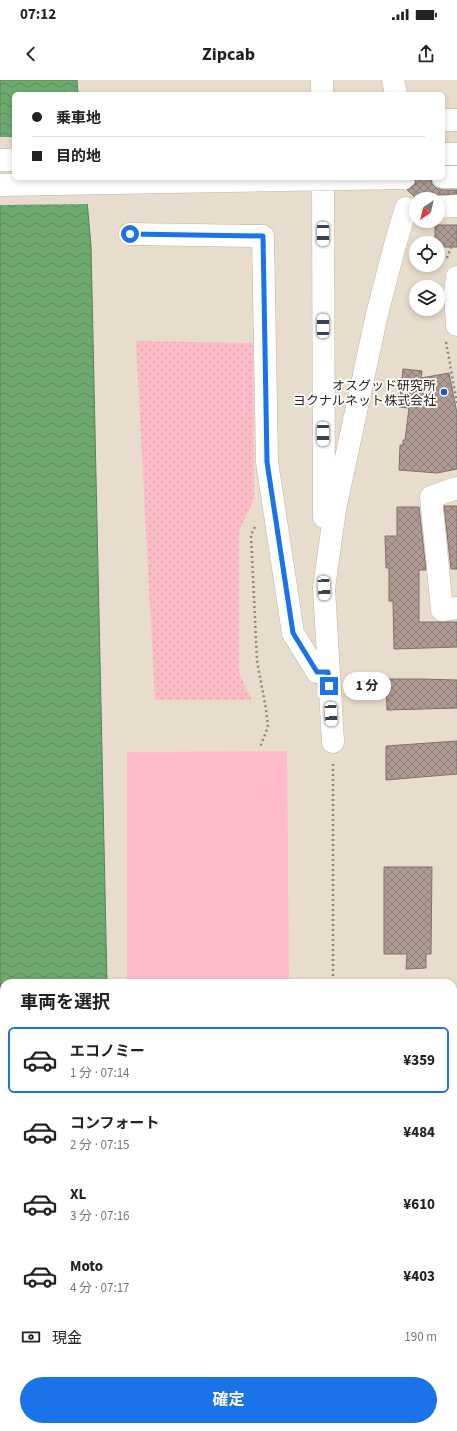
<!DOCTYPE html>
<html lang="ja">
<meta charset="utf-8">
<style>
:root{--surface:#fff;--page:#f6f6f6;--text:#222;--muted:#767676;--line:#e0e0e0;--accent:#1a73e8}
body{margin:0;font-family:"Source Sans 3","Noto Sans JP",sans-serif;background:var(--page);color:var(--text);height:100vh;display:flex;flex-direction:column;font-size:15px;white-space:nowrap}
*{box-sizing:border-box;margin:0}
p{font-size:13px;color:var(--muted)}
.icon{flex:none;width:22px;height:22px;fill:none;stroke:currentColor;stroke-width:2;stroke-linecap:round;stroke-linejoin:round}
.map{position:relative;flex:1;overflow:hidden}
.sheet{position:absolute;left:0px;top:899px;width:457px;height:452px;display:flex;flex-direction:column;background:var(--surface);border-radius:12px 12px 0 0;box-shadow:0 2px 6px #0003}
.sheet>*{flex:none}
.guide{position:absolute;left:12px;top:12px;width:433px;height:88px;border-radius:6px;box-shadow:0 2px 6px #0003;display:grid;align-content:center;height:88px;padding:0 20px;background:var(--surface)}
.needle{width:26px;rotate:215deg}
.controls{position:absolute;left:409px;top:112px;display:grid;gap:8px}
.controls a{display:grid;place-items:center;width:36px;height:36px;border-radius:50%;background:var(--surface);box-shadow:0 2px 6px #0003;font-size:20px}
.end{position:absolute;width:18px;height:18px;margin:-9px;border:5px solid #1a73e8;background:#fff;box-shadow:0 0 0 2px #fff}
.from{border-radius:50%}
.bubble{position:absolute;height:28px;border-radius:14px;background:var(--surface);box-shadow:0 2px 6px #0003;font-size:13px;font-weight:700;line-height:28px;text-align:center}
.car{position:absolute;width:12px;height:24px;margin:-12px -6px;border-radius:5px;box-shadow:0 0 3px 1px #0007;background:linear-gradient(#fff 24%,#345 0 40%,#fff 0 76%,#345 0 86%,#fff 0)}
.guide b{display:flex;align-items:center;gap:14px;height:38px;font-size:15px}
.guide b+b{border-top:1px solid var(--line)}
.guide i{width:10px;height:10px;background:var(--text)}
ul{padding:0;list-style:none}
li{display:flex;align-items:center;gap:12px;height:66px;margin:0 8px 6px;padding:0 12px;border:2px solid transparent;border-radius:6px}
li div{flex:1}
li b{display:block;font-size:15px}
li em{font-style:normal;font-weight:700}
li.selected{border-color:var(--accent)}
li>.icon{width:36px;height:36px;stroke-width:1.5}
h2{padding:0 20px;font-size:18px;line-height:48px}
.pay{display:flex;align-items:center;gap:10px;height:44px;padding:0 20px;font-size:15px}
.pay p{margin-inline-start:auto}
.action{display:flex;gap:8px;margin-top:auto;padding:8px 20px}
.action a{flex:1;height:46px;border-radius:24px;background:var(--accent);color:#fff;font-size:16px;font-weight:700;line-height:46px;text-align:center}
.status{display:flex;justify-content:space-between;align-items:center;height:28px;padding:0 20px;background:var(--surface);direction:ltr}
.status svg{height:11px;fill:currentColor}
header{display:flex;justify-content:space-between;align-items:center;height:52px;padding:0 20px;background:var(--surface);font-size:18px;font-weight:700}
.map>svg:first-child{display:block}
.park{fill:url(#park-dots)}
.garden{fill:#fdbbc7}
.water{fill:url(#water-waves);stroke:#5a8257}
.pier{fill:#e8dccc}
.building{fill:url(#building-cross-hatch);stroke:#826f69}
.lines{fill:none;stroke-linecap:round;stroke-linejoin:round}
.minor-casing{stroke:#c0b4a5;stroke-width:23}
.path{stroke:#8e867a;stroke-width:2.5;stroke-dasharray:2 3;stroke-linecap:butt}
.minor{stroke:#fff;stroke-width:22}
.minor-bridge-casing{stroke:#c0b4a5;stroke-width:23;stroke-linecap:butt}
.path-bridge{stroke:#8e867a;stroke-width:2.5;stroke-dasharray:2 3;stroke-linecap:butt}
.minor-bridge{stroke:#fff;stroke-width:22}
.route{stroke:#1a73e8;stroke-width:5}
.poi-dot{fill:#2254c1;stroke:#fff;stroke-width:1.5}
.labels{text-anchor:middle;stroke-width:3.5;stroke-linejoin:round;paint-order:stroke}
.poi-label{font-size:13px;fill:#2a251f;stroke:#fff;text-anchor:end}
</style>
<div class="status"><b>07:12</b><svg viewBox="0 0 49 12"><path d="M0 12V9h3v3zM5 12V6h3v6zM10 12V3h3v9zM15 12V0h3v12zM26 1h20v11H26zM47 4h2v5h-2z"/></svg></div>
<header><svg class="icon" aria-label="back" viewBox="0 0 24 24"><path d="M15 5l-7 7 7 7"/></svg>Zipcab<svg class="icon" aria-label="share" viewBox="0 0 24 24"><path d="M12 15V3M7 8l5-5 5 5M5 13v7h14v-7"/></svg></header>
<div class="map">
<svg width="457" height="1351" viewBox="0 0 457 1351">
<defs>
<pattern id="park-dots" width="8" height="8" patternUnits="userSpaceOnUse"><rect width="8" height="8" fill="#fdbbc7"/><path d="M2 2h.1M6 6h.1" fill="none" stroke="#d9a1aa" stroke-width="1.8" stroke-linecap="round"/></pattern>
<pattern id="water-waves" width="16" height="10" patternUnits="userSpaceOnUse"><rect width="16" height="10" fill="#6eaa6f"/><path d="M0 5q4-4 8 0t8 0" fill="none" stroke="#5b8a5b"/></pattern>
<pattern id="building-cross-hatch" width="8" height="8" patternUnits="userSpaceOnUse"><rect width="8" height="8" fill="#ae9b93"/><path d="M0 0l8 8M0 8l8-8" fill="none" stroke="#8e7e77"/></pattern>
</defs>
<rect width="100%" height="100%" fill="#e8dccc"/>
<!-- park -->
<path class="park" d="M136,261L253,263L254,419L239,451V593L252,620H155Z"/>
<!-- garden -->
<path class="garden" d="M287,671L289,903H127V672Z
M235,1347H272V1350Z"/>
<!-- water -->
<path class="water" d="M0,0H77L78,14H14V98H85L91,166L107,903H4V1347H117V1351H0Z"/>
<!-- pier -->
<path class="pier" d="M0,57H14V98H87L89,124L0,125Z"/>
<!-- building -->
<path class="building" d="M416,98H431L432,104L436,108L443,110H457V114L437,115L430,118H416L407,110L415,104Z
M435,145H457V167H438V163H435Z
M403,289L422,291L421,298L449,293L457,333V389L437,393L399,390L400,365H403V360H405L409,328L399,327Z
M444,426H457V489H451Z
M397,427H419L426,490H419V542H457V567L394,569L393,521H389V488H386L385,456H397Z
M386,599H421L457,600V628L387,630Z
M457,661V694L386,700V666Z
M384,787H432L431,874H426V888L406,889L407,874H384Z"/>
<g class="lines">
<!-- minor casing -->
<g class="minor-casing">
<path id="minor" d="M322,0V14
M393,0L396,14
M443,40H457
M443,74H457
M0,80H14
M443,97H457
M323,98L324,437
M438,127L457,126
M130,154L263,156L267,382L293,553L317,592H328
M457,197L455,213L457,245
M457,408L431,417L442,530L457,528
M333,662L324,508L335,429L377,234L395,165L406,128"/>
</g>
<!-- path -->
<path class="path" d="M447,178L457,151
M446,262L457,323
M255,447L251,455L257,581L266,629L268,647L260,667
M333,684V903
M308,1351L309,1347"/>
<!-- minor -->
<use href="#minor" class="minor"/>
<!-- minor-bridge casing -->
<g class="minor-bridge-casing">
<path id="minor-bridge" d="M0,105L404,98"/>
</g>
<!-- path-bridge -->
<path class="path-bridge" d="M418,114L457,113"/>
<!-- minor-bridge -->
<use href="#minor-bridge" class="minor-bridge"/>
</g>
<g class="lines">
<!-- route -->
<path class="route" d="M130,154L263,156L267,382L293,553L317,592H328L329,606"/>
</g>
<!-- markers -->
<circle class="poi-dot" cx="444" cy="312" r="4"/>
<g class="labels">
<!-- poi labels -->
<g class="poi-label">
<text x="436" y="310">オスグッド研究所<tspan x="436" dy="15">ヨクナルネット株式会社</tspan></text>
</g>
</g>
</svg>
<div class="controls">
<a><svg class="needle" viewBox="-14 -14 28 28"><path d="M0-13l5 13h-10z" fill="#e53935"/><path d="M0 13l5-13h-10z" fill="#767676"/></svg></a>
<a><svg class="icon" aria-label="locate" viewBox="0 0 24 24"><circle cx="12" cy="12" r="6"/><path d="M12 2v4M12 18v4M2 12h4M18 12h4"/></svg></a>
<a><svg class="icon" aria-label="layers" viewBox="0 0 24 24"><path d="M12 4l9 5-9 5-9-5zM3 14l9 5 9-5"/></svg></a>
</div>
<i class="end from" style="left:130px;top:154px"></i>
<i class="end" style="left:329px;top:606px"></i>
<div class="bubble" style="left:343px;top:592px;width:48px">1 分</div>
<i class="car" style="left:323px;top:154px;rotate:180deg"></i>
<i class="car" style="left:323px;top:246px;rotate:0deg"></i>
<i class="car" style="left:323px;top:354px;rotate:180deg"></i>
<i class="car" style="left:324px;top:508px;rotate:177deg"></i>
<i class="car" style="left:331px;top:634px;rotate:177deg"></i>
<div class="guide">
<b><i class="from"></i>乗車地</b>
<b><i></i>目的地</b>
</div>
<section class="sheet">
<h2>車両を選択</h2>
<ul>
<li class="selected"><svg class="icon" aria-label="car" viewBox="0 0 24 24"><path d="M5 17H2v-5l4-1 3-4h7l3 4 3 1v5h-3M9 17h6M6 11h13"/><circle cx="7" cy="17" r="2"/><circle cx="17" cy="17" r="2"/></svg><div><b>エコノミー</b><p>1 分 · 07:14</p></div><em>¥359</em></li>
<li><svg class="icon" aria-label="car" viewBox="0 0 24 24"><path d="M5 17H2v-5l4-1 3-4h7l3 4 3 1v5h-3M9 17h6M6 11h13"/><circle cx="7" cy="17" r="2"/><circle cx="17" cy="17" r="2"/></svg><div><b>コンフォート</b><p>2 分 · 07:15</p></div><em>¥484</em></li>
<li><svg class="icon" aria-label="car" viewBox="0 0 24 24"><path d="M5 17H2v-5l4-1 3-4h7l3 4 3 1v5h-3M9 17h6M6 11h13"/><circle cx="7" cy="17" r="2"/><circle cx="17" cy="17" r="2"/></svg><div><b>XL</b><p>3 分 · 07:16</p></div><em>¥610</em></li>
<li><svg class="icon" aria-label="car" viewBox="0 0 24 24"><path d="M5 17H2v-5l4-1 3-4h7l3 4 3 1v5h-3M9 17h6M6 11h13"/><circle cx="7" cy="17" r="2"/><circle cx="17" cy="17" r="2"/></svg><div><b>Moto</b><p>4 分 · 07:17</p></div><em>¥403</em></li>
</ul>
<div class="pay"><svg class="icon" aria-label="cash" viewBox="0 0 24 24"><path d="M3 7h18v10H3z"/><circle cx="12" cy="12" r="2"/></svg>現金<p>190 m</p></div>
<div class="action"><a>確定</a></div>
</section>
</div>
